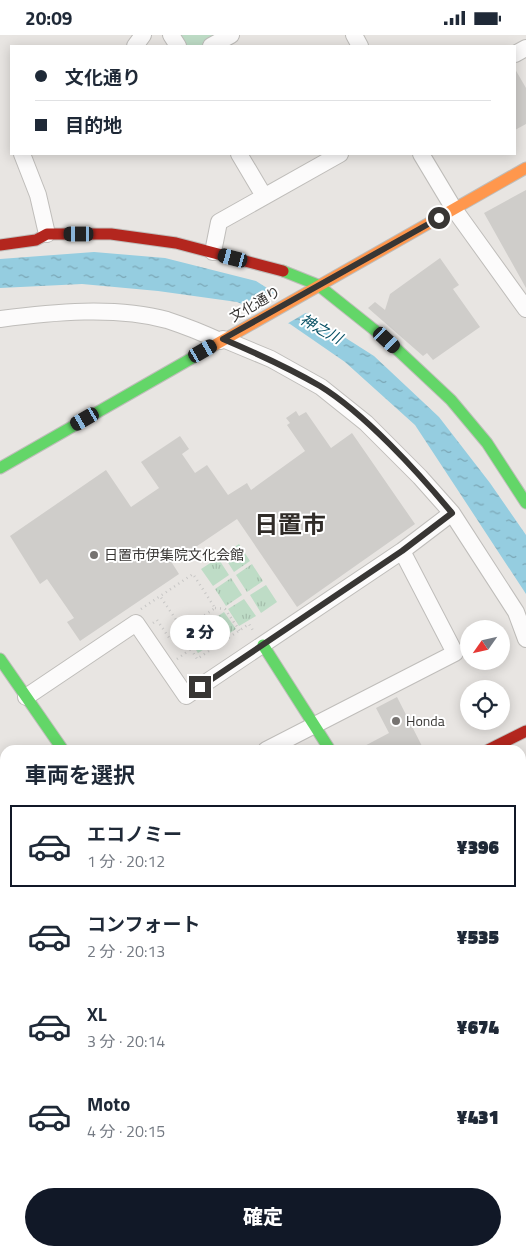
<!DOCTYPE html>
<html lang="ja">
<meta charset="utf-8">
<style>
:root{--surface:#fff;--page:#f2f2f3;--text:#1f2937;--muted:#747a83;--line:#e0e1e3;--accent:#111827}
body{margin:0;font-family:"Titillium Web","Noto Sans JP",sans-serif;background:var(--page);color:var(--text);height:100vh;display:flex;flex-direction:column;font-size:19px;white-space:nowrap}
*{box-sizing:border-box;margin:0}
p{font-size:16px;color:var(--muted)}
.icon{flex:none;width:28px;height:28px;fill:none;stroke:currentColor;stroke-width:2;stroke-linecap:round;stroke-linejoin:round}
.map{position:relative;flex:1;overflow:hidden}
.side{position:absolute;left:0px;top:710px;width:526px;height:511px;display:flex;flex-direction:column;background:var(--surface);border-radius:15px 15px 0 0;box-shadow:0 2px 12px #0003}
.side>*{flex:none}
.guide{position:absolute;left:10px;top:10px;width:506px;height:110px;border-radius:0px;box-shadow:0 2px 12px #0003;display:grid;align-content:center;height:110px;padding:0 25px;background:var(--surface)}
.needle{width:32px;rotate:236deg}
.controls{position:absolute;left:460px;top:585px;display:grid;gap:10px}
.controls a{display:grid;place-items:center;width:50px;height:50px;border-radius:50%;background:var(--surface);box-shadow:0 2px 12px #0003;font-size:25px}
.end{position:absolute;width:22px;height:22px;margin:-11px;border:6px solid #383634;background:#fff;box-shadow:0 0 0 2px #fff}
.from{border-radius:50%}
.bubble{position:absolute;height:35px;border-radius:18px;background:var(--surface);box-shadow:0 2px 12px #0003;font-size:16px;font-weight:800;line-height:35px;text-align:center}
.car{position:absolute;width:15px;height:30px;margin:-15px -8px;border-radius:6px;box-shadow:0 0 4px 1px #0007;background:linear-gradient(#222 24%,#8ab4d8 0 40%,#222 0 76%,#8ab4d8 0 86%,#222 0)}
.guide b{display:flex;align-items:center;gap:18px;height:48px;font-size:19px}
.guide b+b{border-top:1px solid var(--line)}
.guide i{width:12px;height:12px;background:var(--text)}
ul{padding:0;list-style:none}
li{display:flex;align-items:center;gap:15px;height:82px;margin:0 10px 8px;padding:0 15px;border:2px solid transparent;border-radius:0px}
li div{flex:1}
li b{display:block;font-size:19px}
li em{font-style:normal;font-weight:800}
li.active{border-color:var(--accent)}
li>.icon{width:45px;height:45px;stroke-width:1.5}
h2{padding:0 25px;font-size:22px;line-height:60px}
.primary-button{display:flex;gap:10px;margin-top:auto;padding:10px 25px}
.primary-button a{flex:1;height:58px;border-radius:30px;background:var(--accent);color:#fff;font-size:20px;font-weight:800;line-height:58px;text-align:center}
.status{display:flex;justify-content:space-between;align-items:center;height:35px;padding:0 25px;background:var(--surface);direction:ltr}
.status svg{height:14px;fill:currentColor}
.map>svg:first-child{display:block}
.education{fill:#eaded4}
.grass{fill:url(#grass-tufts)}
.green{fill:#bedcc6}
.water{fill:url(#water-ripples)}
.pier{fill:#e8e5e2}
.building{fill:#cfcdca}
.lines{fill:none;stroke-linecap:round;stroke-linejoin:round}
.street-casing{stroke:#bfbdba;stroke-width:18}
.fast-casing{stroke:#bfbdba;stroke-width:13}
.slow-casing{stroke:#bfbdba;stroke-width:13}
.jam-casing{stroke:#bfbdba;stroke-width:13}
.path{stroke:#c7c6c5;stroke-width:2.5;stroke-dasharray:1 4;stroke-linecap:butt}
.street{stroke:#fcfbfb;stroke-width:16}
.fast{stroke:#63d668;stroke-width:11}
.slow{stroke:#ff974d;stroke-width:11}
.jam{stroke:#b3261e;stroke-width:11}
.route{stroke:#383634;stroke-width:6}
.poi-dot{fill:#767371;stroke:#fff;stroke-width:2}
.labels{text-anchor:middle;stroke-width:4;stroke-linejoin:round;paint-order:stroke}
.street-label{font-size:14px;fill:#383634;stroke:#fff}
.poi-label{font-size:14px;fill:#383634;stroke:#fff;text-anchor:start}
.water-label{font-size:15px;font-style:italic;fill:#075064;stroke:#fff}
.town-label{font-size:24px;font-weight:bold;fill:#302c28;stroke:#fff}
</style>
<div class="status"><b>20:09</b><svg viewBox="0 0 49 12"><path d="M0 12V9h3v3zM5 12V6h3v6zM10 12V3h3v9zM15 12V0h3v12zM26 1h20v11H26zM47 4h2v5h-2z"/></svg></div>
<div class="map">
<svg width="526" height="1221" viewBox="0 0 526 1221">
<defs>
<pattern id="grass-tufts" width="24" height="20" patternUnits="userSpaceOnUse" patternTransform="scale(1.25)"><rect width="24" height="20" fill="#bedcc6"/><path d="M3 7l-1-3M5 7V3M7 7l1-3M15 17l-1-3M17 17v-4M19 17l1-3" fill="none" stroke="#a4bdab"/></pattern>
<pattern id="water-ripples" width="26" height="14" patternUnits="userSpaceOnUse" patternTransform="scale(1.25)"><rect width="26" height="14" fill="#95cde0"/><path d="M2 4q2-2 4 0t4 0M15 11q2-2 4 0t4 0" fill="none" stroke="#7ba7b6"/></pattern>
</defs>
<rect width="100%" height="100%" fill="#e8e5e2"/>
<!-- education -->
<path class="education" d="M5,1143V1216H521V1175L526,1177V1210L520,1221H0V1160Z"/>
<!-- grass -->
<path class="grass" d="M239,509L250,526L234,537L223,520Z
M218,523L229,540L213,551L201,534Z
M252,529L263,546L247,557L236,540Z
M231,543L242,560L226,571L215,554Z
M266,550L277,567L261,578L250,560Z
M244,564L256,581L239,591L228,574Z
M224,577L236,594L219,605L208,588Z
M203,591L214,608L198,618L187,601Z"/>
<!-- green -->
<path class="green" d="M179,0H220L200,11H185Z
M526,924V967L521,964V927Z"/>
<!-- water -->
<path class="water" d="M94,217L165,223L256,246L374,321L439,382L490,448L526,500V559L415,390L345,327L290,289L237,267L158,256L82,249L0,253V224Z"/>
<!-- pier -->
<path class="pier" d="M277,256L309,276L285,290L246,274Z"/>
<!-- building -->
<path class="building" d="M515,34L526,53V89L515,95Z
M526,155V253L484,178Z
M440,223L459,250L453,254L480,292L433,325L427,318L423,321L368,273L375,267L385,275L390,259Z
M296,376L299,381L306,377L331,413L352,398L415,489L297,572L237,484L172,528L179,539L80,606L67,587L74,583L47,544L40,549L10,501L106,435L131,472L159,453L141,427L180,401L189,414L182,419L195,438L207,430L228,460L247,448L251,455L305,416L287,390L290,388L286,383Z
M397,662L424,715H357L389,698L376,673Z"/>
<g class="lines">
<!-- street casing -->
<g class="street-casing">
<path id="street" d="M171,0L178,11
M354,0L360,11
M135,11L143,0
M211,11L231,0
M515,19L526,13
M22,119L38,160L47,199
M239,119L264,161
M421,119L454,174L526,274
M213,217L219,187L340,119
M0,284C52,277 116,271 167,285C185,291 203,298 220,306
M223,304L271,324L321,352L366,388L420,442L452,478L516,577L526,604
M26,662L136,588L186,661L402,516L452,478
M266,715L455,618L402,516
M0,741L5,739
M521,816L526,814
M0,849L5,847
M521,920L526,917
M521,971L526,973
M0,976L5,978
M521,1164L526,1166"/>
</g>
<!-- fast casing -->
<g class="fast-casing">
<path id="fast" d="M283,236L318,250L387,305L451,365L487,408L526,468
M0,433L206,315
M263,610L330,715
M0,624L63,715
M521,1069L526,1070"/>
</g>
<!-- slow casing -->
<g class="slow-casing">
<path id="slow" d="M206,315L526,133
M0,960L5,958"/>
</g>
<!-- jam casing -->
<g class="jam-casing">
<path id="jam" d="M0,210L36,205L47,199H111L176,208L283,236
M488,715L526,696"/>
</g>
<!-- path -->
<path class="path" d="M215,573L225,574L240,596
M141,574L193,539L215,573L183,595L160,561
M153,588L157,585L170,604L183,595
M191,614L197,624L249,589L254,597
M177,624L191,614L183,603V595
M0,1139L5,1123
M524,1221L526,1218"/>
<!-- street -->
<use href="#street" class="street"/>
<!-- fast -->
<use href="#fast" class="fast"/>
<!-- slow -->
<use href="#slow" class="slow"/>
<!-- jam -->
<use href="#jam" class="jam"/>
</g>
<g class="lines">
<!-- route -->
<path class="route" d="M200,652L402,516L452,478C418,437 364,378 320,351C289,333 256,318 223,304L439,183"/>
</g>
<!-- markers -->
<g class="poi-dot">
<circle cx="94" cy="520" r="5"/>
<circle cx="396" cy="686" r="5"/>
</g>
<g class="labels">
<!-- street labels -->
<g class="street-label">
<text transform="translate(255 269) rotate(-30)" y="5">文化通り</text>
</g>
<!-- poi labels -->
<g class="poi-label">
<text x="104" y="525">日置市伊集院文化会館</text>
<text x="406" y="691">Honda</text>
</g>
<!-- water labels -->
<g class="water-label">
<text transform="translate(321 294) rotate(29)" y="5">神之川</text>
</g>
<!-- town labels -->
<g class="town-label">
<text x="290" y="498">日置市</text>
</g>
</g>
</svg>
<div class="controls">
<a><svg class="needle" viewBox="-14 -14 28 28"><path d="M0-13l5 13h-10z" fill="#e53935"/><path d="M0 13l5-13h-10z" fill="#747a83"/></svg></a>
<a><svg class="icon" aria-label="locate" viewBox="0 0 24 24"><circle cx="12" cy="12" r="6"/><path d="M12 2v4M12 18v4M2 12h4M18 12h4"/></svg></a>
</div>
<i class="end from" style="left:439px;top:183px"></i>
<i class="end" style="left:200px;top:652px"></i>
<div class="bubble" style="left:170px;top:580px;width:60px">2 分</div>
<i class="car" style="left:79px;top:199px;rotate:270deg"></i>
<i class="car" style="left:233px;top:223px;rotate:285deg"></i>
<i class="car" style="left:387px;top:305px;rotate:133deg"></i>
<i class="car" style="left:203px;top:316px;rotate:60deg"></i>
<i class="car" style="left:85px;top:384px;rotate:240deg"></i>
<div class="guide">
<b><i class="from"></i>文化通り</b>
<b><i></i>目的地</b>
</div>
<section class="side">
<h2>車両を選択</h2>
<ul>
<li class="active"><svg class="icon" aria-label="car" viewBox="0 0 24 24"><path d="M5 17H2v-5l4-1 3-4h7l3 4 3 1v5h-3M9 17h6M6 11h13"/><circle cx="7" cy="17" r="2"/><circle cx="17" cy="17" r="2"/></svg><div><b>エコノミー</b><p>1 分 · 20:12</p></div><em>¥396</em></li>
<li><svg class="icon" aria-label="car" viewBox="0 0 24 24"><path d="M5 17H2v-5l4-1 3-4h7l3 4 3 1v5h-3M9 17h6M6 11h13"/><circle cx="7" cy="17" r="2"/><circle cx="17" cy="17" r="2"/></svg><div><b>コンフォート</b><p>2 分 · 20:13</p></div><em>¥535</em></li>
<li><svg class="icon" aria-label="car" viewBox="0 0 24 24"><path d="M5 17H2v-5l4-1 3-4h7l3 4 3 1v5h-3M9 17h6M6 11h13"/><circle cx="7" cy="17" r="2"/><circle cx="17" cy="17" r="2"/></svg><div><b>XL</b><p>3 分 · 20:14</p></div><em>¥674</em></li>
<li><svg class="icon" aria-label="car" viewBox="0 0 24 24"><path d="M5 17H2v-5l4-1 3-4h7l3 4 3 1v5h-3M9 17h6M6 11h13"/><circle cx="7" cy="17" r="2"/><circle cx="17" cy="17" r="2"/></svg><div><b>Moto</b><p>4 分 · 20:15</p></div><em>¥431</em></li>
</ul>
<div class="primary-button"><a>確定</a></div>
</section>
</div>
